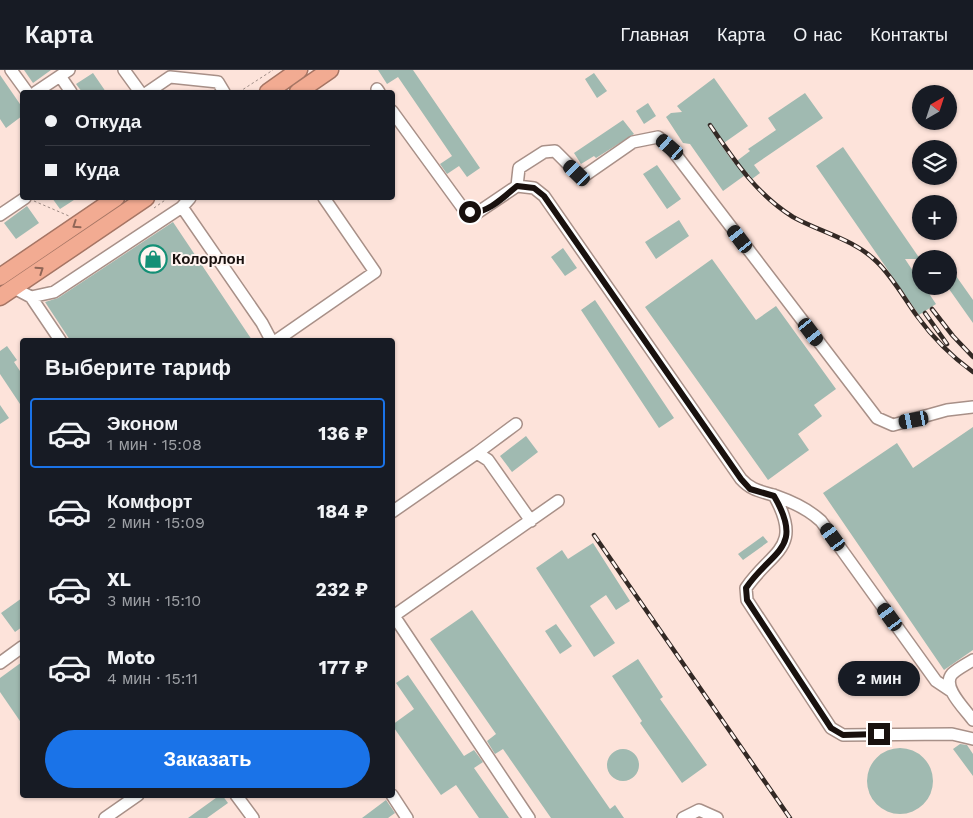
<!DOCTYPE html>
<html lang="ru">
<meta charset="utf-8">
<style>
:root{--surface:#171b24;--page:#20242c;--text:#f1f3f6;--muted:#9ea1a6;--line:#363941;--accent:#1a73e8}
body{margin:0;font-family:"Work Sans",sans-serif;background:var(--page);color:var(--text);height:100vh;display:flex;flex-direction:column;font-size:19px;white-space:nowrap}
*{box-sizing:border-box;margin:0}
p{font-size:16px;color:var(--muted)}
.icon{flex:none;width:28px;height:28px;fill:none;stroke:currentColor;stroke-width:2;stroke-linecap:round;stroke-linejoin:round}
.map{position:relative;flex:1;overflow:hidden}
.sheet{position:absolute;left:20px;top:268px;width:375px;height:460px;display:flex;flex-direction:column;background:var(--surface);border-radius:5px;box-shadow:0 1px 4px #0004}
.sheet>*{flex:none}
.banner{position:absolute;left:20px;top:20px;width:375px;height:110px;border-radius:5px;box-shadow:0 1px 4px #0004;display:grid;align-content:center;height:110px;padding:0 25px;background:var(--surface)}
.needle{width:32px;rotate:39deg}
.fabs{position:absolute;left:912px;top:15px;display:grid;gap:10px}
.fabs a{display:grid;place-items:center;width:45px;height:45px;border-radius:50%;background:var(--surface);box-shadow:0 1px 4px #0004;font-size:25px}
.end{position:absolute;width:22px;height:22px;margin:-11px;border:6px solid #19110e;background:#fff;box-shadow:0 0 0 2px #fff}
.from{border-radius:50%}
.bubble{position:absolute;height:35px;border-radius:18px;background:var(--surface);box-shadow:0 1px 4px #0004;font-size:16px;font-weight:700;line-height:35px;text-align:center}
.car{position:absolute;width:15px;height:30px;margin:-15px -8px;border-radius:6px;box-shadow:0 0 4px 1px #0007;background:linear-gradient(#222 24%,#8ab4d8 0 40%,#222 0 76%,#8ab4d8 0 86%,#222 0)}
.banner b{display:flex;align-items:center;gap:18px;height:48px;font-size:19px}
.banner b+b{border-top:1px solid var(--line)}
.banner i{width:12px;height:12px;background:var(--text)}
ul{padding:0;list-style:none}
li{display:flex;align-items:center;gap:15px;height:70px;margin:0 10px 8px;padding:0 15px;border:2px solid transparent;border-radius:5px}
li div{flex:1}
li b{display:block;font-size:19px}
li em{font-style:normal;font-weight:700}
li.active{border-color:var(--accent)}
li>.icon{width:45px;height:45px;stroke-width:1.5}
h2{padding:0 25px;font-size:22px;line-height:60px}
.cta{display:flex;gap:10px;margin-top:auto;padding:10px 25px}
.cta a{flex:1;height:58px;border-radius:30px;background:var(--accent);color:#fff;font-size:20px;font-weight:700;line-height:58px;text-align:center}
header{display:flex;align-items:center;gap:30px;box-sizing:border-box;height:70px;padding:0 25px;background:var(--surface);border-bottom:1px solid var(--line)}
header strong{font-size:24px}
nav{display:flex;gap:28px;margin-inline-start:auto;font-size:18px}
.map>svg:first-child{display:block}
.building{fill:#a0bab1}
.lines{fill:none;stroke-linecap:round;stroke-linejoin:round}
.minor-casing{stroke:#a89088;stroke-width:14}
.highway-casing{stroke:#a67564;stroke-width:19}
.path{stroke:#9e8b85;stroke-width:1;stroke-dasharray:2.5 2.5;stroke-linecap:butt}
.minor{stroke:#fff;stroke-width:11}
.highway{stroke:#f2ab92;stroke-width:16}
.rail-casing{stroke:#332925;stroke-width:4.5}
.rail{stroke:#fff4f0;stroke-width:2.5;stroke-dasharray:8;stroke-linecap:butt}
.oneway{stroke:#906657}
.route{stroke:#19110e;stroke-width:6}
.labels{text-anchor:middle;stroke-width:4;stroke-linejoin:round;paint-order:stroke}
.poi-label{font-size:15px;font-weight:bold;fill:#19110e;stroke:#fff4f0;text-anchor:start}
</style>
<header>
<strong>Карта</strong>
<nav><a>Главная</a><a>Карта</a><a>О нас</a><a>Контакты</a></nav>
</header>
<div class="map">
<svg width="973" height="748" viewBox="0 0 973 748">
<rect width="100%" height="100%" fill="#fde3da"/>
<!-- building -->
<path class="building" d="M24,0H51L33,13Z
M378,0H413L480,98L467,107L459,96L447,104L440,94L452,86L398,7L387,14Z
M93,3L106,22H82L76,14Z
M594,3L607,21L597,28L585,9Z
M0,5L22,37V46L6,58L0,49Z
M714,8L748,56L721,75L734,93L750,81L748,79L776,60L768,48L805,23L823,48L754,95L760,103L752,109L748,103L723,121L690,74L683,73L666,47L671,43L682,42L677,36Z
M648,33L656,46L644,54L636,41Z
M623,50L634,64L596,88L594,86L581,94L574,83Z
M843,77L920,189H905L921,213V216H924L936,234L919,245L816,96Z
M657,95L681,129L667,139L643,104Z
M52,128H77L60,139Z
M27,136L39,153L16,169L4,153Z
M679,150L689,166L656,189L645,172Z
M173,152L252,270H70L45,232L58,228Z
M563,178L577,198L565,206L551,187Z
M712,189L756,250L776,236L836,319L814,335L822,346L798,364L809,380L768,410L645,237Z
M949,196L973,230V253L949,219Z
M595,230L674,348L659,358L581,240Z
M7,276L17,290L14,292L22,304V337L0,304V281Z
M0,335L9,348L0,354Z
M973,357V580L944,600L823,423L897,373L913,398Z
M526,366L538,382L512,402L500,386Z
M763,466L768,472L743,490L738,484Z
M593,473L630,531L616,540L606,525L590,536L615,573L594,587L536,498L562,480L568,489Z
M22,528V557L15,562L1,543Z
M472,540L610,739L615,735L624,748H551L503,679L495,684L487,671L496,664L430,569Z
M556,554L572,576L560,584L545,561Z
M638,589L663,627L660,629L707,695L682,713L640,653L642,651L612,606Z
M22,592V654L0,622V608Z
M408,605L464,686L474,680L483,692L474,698L509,748H479L456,715L441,725L392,655L414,639L396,613Z
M960,674L967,675L973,684V706L953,679Z
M867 711a33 33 0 1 1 66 0a33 33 0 1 1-66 0Z
M607 695a16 16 0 1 1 32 0a16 16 0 1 1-32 0Z
M220,725H222L228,733L207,748H188Z
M386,730L395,743L388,748H362Z"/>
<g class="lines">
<!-- minor casing -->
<g class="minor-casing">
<path id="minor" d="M11,0L27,22
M124,0L140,22
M60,6L71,22
M377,19L379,22
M36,22L69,0
M148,22L170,7L218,12L224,22
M392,41L462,137L477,143L517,116L519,98L544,82L555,81L577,103L584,106L633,72L658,67L670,77L877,348L893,355L947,340L973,337
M517,116L534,118L544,126L741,409C752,421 761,421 776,426C793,432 808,439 821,451L936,611L951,621
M182,137L262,253L271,270
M0,145L25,128
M14,218L31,227L54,222L182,137L190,128
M31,227L60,270
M277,270L375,202L324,128
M477,383L516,354
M774,425C804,479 772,480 746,518L747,530L831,658L843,665L952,664L973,669
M392,442L477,383L488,390L531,451
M394,546L529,748
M392,547L558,431
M973,590C967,594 957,599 952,604C941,617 966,640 973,650
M0,593L22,577
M236,725L253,748
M392,725L407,748
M105,748L138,725
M683,748L699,740L717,748"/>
</g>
<!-- highway casing -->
<g class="highway-casing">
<path id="highway" d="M268,22L299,0
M298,22L330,0
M0,207L116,128
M0,227L146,128"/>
</g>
<!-- path -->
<path class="path" d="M239,22L273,0
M34,131L69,146
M154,138L168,128"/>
<!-- minor -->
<use href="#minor" class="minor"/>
<!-- highway -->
<use href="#highway" class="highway"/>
<!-- rail casing -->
<g class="rail-casing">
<path id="rail" d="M710,55C734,90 756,124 793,147C820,162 853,169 876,191C892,206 904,228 917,246C933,268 951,286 973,302
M932,239L953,266L973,287
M925,243L947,274
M594,465L790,748"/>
</g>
<!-- rail -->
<use href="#rail" class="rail"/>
</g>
<!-- one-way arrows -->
<defs><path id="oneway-chevron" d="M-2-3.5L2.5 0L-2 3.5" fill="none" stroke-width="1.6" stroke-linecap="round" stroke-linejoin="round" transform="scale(1.25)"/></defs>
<g class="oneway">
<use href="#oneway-chevron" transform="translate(76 155) rotate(146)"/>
<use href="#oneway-chevron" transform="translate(40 200) rotate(-34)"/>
</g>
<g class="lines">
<!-- route -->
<path class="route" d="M470,142C486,145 505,126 517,116L534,118L544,126L741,409L750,419L774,426C805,479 772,480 746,518L747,530L831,658L843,665L879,664"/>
</g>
<!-- icons -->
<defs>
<g id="shop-ring" transform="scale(1.4375)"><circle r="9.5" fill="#fff4f0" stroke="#149076" stroke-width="1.5"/><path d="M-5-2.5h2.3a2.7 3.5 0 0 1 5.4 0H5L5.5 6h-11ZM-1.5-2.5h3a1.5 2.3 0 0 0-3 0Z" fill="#149076"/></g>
</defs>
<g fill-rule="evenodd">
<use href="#shop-ring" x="153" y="189"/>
</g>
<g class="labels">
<!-- poi labels -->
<g class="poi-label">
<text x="172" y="194">Колорлон</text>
</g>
</g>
</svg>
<div class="fabs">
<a><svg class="needle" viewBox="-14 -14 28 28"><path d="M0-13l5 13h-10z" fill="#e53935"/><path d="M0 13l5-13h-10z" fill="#9ea1a6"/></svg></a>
<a><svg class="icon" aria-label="layers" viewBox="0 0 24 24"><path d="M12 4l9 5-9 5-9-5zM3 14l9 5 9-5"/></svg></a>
<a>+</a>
<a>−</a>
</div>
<i class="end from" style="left:470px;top:142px"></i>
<i class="end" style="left:879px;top:664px"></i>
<div class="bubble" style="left:838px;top:591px;width:82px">2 мин</div>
<i class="car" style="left:670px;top:77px;rotate:311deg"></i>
<i class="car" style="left:577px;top:103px;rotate:314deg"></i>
<i class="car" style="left:740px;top:169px;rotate:323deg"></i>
<i class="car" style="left:811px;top:262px;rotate:143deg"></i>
<i class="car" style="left:914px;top:350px;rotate:259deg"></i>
<i class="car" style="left:833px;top:467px;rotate:324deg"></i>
<i class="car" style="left:890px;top:547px;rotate:324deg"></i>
<div class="banner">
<b><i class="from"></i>Откуда</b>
<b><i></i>Куда</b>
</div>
<section class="sheet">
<h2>Выберите тариф</h2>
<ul>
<li class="active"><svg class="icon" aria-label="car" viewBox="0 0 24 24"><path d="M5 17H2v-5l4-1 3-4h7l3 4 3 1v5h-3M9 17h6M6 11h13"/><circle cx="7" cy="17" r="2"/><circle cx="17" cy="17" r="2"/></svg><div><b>Эконом</b><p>1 мин · 15:08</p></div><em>136 ₽</em></li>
<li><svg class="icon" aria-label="car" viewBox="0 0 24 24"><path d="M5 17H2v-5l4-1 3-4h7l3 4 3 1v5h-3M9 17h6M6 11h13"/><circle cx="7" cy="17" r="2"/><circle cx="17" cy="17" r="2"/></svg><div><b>Комфорт</b><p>2 мин · 15:09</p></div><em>184 ₽</em></li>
<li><svg class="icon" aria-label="car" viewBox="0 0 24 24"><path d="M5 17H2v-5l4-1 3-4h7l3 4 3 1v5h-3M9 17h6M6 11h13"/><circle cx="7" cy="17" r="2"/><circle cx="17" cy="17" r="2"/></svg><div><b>XL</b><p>3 мин · 15:10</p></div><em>232 ₽</em></li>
<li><svg class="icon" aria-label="car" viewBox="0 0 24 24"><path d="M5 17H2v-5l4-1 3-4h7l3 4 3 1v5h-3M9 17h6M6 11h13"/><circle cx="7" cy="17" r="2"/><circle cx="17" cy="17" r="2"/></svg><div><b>Moto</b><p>4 мин · 15:11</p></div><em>177 ₽</em></li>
</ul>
<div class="cta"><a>Заказать</a></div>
</section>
</div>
